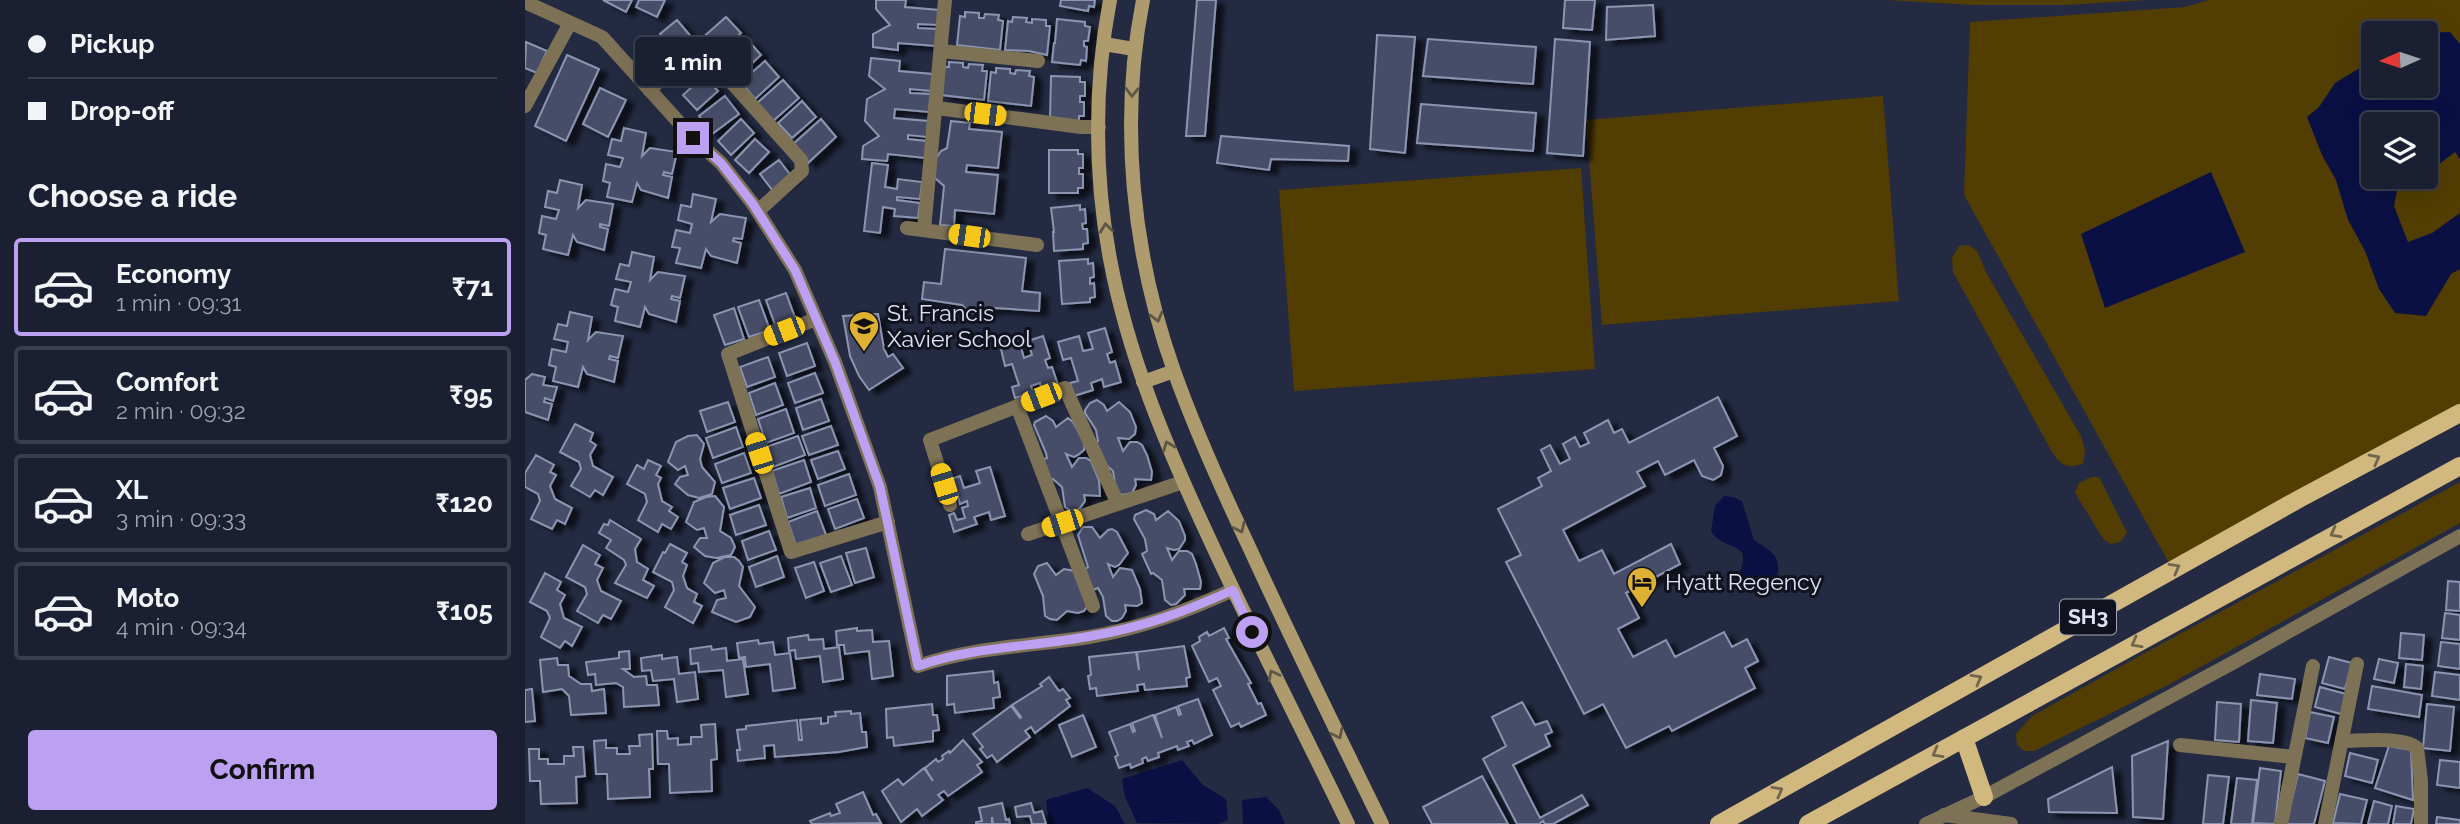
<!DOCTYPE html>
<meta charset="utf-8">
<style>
:root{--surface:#1a2031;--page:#232839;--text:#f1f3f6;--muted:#9fa3ab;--line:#383e4d;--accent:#bca0f2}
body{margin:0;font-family:Raleway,sans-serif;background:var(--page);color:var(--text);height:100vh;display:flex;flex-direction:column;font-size:26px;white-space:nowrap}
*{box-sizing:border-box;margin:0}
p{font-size:23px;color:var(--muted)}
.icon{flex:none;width:38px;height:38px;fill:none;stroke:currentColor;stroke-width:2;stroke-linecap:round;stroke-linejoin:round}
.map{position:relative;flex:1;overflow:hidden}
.panel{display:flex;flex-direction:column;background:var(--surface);width:525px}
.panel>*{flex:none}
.banner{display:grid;align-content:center;height:154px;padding:0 28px;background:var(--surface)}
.needle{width:46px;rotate:267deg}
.buttons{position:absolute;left:1836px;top:21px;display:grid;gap:14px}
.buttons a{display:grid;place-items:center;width:77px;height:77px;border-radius:7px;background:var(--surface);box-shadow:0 7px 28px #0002,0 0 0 2px var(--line);font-size:35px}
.end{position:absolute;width:32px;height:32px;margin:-16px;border:9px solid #bca0f2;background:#111;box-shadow:0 0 0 4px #111}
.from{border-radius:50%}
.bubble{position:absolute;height:49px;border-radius:7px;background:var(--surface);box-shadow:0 7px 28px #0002,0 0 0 2px var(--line);font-size:23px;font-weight:700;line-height:49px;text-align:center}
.car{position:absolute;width:21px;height:42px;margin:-21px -10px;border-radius:9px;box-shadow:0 0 5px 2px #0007;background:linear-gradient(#f5c518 24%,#345 0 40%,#f5c518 0 76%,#345 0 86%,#f5c518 0)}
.banner b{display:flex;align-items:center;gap:24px;height:66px;font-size:26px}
.banner b+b{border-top:2px solid var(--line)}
.banner i{width:18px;height:18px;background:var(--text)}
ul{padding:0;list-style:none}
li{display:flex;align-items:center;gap:21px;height:98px;margin:0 14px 10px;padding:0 14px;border:4px solid var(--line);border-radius:7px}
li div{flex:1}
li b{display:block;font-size:26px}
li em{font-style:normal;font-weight:700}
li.on{border-color:var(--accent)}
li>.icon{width:63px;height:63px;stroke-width:1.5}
h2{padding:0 28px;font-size:32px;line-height:84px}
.action{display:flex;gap:14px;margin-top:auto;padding:14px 28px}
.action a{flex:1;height:80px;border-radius:7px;background:var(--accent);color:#111;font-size:28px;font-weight:700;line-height:80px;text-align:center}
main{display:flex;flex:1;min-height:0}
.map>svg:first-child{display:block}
.green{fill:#523e03;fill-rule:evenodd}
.water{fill:#0b1044}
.building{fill:#464e67;stroke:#8b95b1;stroke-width:2;filter:url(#shadow)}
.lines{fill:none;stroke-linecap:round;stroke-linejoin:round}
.minor{stroke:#7e7256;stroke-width:14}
.tertiary{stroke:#7e7256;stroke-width:14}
.secondary{stroke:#ad9a6d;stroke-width:14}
.primary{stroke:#d1b87e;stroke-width:18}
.oneway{stroke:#5e5646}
.oneway2{stroke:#70664e}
.route{stroke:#bca0f2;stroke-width:9}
.labels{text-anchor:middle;stroke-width:6;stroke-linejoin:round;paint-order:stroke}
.shield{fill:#10131e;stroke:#a0a5b3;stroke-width:2}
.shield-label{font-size:21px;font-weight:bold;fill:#dee3f3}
.poi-label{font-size:23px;fill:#dee3f3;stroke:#10131e;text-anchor:start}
</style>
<main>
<section class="panel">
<div class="banner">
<b><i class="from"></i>Pickup</b>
<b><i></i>Drop-off</b>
</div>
<h2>Choose a ride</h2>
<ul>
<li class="on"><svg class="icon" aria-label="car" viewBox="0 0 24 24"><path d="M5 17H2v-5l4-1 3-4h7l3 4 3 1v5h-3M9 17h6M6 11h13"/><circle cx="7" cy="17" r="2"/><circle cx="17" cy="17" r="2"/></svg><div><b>Economy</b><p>1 min · 09:31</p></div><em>₹71</em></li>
<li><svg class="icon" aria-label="car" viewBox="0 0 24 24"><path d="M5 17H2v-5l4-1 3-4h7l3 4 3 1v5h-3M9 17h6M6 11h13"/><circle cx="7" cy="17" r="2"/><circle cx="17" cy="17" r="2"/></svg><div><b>Comfort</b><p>2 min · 09:32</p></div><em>₹95</em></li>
<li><svg class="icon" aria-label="car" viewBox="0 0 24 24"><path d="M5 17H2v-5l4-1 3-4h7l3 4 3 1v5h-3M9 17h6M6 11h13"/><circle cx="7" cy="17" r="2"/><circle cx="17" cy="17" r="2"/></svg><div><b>XL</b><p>3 min · 09:33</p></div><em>₹120</em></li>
<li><svg class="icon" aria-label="car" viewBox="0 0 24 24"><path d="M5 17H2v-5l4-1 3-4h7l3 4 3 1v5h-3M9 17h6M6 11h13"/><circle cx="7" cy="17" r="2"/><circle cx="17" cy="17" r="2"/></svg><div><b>Moto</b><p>4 min · 09:34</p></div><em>₹105</em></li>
</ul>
<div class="action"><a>Confirm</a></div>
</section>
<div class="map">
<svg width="1935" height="824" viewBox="0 0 1935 824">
<defs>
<filter id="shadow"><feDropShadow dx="8" dy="4.5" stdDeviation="2" flood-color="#0009"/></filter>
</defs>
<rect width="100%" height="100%" fill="#232a41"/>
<!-- green -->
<path class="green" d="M1362,0H1623L1540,5H1449Z
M1684,0H1935V406L1644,563L1439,195L1445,22L1660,7ZM1848,33H1900V86H1848ZM1848,124H1900V177H1848Z
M1358,96L1374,301L1077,325L1061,120Z
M1056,168L1070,369L769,391L754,190Z
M1444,245L1452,251L1461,272L1556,436L1560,450L1558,464C1541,469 1536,465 1527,452L1428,272L1427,258L1434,246Z
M1566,477H1574L1602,533L1595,542L1586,544L1579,540L1550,493L1554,483Z
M1935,482V523L1643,685L1509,751H1499L1492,745L1491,734L1507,716L1625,650Z"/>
<!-- water -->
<path class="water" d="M1925,32L1935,44V159L1930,152L1901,174L1900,124H1848V177H1893L1873,185L1869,206L1883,242L1907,233L1935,213V269L1926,274L1901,316L1870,313L1854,289L1840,251L1823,220L1811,180L1797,155L1782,117L1794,107L1810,83L1848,60V86H1900V33H1890Z
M1686,172L1720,252L1580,308L1556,234Z
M1199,496L1208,497L1217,501L1229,540C1243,550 1255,553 1253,573L1243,585L1230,588L1220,584L1215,571C1228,540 1198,552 1186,531L1190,506Z
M657,760L678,785L701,799L703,820L693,824L612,823L600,797L597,779Z
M562,788L590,806L600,824H524L521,800Z
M741,797L754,810L760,824H718L717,800Z"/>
<!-- building -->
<path class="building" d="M78,0H107L101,12Z
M114,0H140L132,17L111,7Z
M351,0H381L380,7L414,10L413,25L393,24V28L412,29L411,46L373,43V50L348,47V34L365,25L351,9Z
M536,0H570L569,7L564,6L563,11L535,6Z
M672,0H691L680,136H661Z
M1040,0H1070L1067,30L1038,28Z
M1128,5L1130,36L1081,40L1082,7Z
M440,12L454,13V18H459L460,14L474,15L473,20L478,21L475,50L432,45L435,16L440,17Z
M201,17L216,33L191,56L176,39Z
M488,17L502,18L501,22L507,23V19L521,20V26H525L522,55L504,51L480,50L483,21L487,22Z
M532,19L560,22V26L565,27L563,41H559V46L562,47L561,61L556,60L555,65L527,62L529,43H530Z
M152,20L173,45L156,60L135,34Z
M852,35L890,37L880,153L845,149Z
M222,39L236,55L212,77L198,61Z
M903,39L1011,47L1008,84L898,76Z
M1030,39L1065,42L1058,156L1022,153Z
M127,41L148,67L133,80L111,55Z
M1,42L22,51L12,73L0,68Z
M42,55L74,69L41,141L10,126Z
M346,58L375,61L374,71L408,74L406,91L385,89V93L406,94L404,112L370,109L369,118L403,121L402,137L383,135V139L402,141L400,158L363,154L362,161L337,159L338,146L354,136L340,121L342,99L360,89L344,76Z
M240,61L254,77L230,99L216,82Z
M424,62L438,63V67L443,68L444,64L458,65L457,71H462L459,100L416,95L419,67H424Z
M471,68L485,69V73L490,74L491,70L505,71L504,76L509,77L506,106L463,101L466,72L471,73Z
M179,76L193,91L172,110L158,95Z
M526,76L555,77V82H560V96H555V102H559V116H554V121L525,119Z
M258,80L274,98L248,121L232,103Z
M75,88L101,100L83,137L58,124Z
M200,96L214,114L187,134L174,116Z
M277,101L291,117L267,138L253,123Z
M896,104L1011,113L1008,151L892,143Z
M216,119L229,133L206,155L193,141Z
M296,119L311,137L283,163L267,145Z
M426,121L445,123L444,129L477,132L473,168L442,165L441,172L473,175L469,214L430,210L429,226L415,225L419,186L410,178V160L416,151L422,148Z
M99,128L121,133L117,156L125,148L152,152L147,174L139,172L138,175L147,177L143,198L116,190L112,183L107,202L82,197L85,183L78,181L81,164L95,167L98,158L83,155L87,139L96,141Z
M696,136L824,146L823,161L746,159L744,170L692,163Z
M230,139L244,152L224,173L210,160Z
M524,150H553V154H558V168H554V174H558V188H553V193H524Z
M254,160L267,177L248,191L235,174Z
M347,163L363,165L360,187L372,189L373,179L397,182L395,199L372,197V200L395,203L393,218L369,216L370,209L358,207L355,233L339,231Z
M35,180L57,185L53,208L61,200L88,204L84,226L75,224V227L83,229L79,250L52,242L48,235L43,255L18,249L21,235L14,233L17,216L31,219L34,210L20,207L23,191L32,193Z
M168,194L191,199L186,222L195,214L221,218L217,239L209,238L208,241L216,243L212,263L186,256L181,249L176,268L151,263L155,248L147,247L151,230L165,233L167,224L153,220L156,205L166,207Z
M555,205V210L560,209L561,223L557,224L558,229H562L563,243L558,244V249L529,251L528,232H529L526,208Z
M420,249L501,258L497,291L515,293L514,311L470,308L452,315L443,311L437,305L397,299L399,282L416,284Z
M107,252L129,257L125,280L133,272L160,276L155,298L147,296L146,299L155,301L151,322L124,314L120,307L115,327L90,321L93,307L86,305L90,289L103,292L106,282L91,279L95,264L104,266Z
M563,259V264L568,263L569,277L565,278V284L569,283L570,297L565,298V302L537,304L534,261Z
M261,293L272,323L252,330L241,300Z
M234,300L245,330L224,337L213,307Z
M209,308L219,339L200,345L189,315Z
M45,312L67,317L63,340L71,332L98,336L93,358L85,356L84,359L93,361L89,382L62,374L58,367L53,387L28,381L31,367L24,365L27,349L41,352L43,342L29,339L33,324L42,326Z
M353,314L359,349L363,357L368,354L378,368L344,390L334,376L325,356L318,316Z
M580,328L587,352L582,354L585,363L590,361L596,382L579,387L577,379L566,383L568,390L549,396L545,383L553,381L546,358L538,360L533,342L554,336L558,351L568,349L563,333Z
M518,336L525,358L520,360L523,368L527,367L533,385L517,390L515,383L506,386L508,393L490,398L487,387L494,385L487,364L480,366L476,349L495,344L499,358L507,355L503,341Z
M282,343L290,366L262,376L254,353Z
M243,357L250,377L222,387L215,367Z
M290,373L298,393L270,403L263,383Z
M7,374L20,377L18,385L32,387L28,401L20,398L19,402L27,404L23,420L0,412V380Z
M250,383L258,405L231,415L224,393Z
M1193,397L1212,436L1189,448L1198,466L1196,475L1188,480L1177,476L1169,460L1140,475L1133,461L1112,472L1120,486L1038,530L1054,561L1077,550L1089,574L1146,544L1155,564L1101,593L1114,618L1093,629L1108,657L1141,640L1150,657L1199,632L1207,647L1222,639L1233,661L1220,668L1230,688L1147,731L1144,726L1101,748L1078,704L1059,714L981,562L996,555L973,509L1017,486L1013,478L1026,471L1016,450L1025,445L1035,464L1045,459L1038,444L1050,437L1055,447L1064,443L1059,433L1083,420L1089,433L1097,429L1104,443Z
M296,399L304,421L278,430L271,408Z
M572,400L579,405L582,411L594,402L605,412L611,427L610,434L604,439L593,438L598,451L605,442H612L617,445L622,455L627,472L626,480L610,479L611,485L607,493L597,495L591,491L588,471L579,463L568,445L573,441L571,430L560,413V410L565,403Z
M203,402L210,422L182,432L175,411Z
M261,409L269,433L241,443L233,419Z
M521,416L528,421L531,427L543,418L548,422L560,443L559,450L553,455L549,457L541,454L547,467L554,458H561L566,461L574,480L575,496L559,495L560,501L555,508L551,511H546L540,507L537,487L528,479L525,481L517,460L522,458L521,453L509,425L510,422Z
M50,424L68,433L65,441L71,445L65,455L68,466L88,477L78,495L70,490L65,497L46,486L56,469L54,462L35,452Z
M306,426L313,445L284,455L277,436Z
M211,427L218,447L188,458L181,438Z
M172,435L179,444L175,459L177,467L190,482L187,494L174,498L163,495L150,484L155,477L163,475L160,466L153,470L143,462L151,442L163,436Z
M273,436L280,455L248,467L241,447Z
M313,451L320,469L293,479L286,460Z
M219,453L226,473L197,483L190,464Z
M11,455L29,465L25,472L31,475L25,486L30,499L47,508L40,524L32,520L27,529L6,519L15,501L13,494L0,487V473Z
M123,460L136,466L131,475L136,478L133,484L137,501L147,507L144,511L153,517L146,529L137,524L133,532L113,520L122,502L120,494L102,484L112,465L119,469Z
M279,460L286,482L254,494L247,471Z
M465,467L480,516L466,520L464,512L449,517L452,524L429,532L424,515L429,513L432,520L440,518L437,508L443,506L442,501L435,504L432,492L424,494L420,481L435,476L439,488L455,483L451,471Z
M324,474L331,495L300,506L293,485Z
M229,478L236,498L205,509L198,488Z
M285,488L291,508L262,518L256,497Z
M190,496L199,507L195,531L206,538L210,547L206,555L191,558L180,556L169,547L175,538H182L179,528L172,530L161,522L169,502L181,497Z
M332,499L339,518L310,529L303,509Z
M234,505L241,525L211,535L205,515Z
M621,510L629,514L631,520L643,511L654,521L660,536V540L654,549L649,550L642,548L647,560L654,551H662L667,554L671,564L676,582L675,589H659L660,595L651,604L646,605L640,600L637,580L628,573L626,574L617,554L622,551L620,539L609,519L610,515Z
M292,511L301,535L271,546L263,522Z
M85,520L116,539L110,549L112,562L123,569L118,580L129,586L122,598L90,583L101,565L99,560L81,548L86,540L74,533L79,524L83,525Z
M558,527H567L575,538L583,530L587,529L592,532L603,553L594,565L590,567L583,564L588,577L595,568L607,570L615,589L617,603L612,606L600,605L601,611L597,618L592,621H587L581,616L578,597L573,588L567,590L559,570L563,567L553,535Z
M244,531L251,550L223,560L217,541Z
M145,544L162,553L157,562L162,565L158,576L162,588L172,594L169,602L177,606L168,623L140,607L149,590L147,582L128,572L138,552L140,553Z
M58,545L75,555L70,564L78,568L72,580L76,591L96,601L86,619L78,615L73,623L52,611L62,594L60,587L41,577Z
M341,548L349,577L330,583L321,553Z
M252,556L259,577L231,587L224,567Z
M316,556L327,585L306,592L295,563Z
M200,557H209L214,561L218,567L214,586L230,607L225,617L211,622L187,612L192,600L201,598L199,590L190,593L179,583L188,563Z
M289,562L299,591L281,598L270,568Z
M522,563L531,575L539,569L550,571L564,604L559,611L553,613L542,611L532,620L525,619L520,616L518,596L509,574L513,566Z
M20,573L36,582L32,590L40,595L35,604L39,618L57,627L47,646L40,641L35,648L16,637L25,618L22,611L5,602Z
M1923,581L1935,582V611L1921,610Z
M1920,613L1935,615V640L1917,638Z
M332,628V631L347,630L348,642L364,641L368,676L347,679L344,651L320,654L319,645H312L311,631Z
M699,628L704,638L701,639L726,683L723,684L733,704L736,703L741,715L716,727L714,723L706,727L688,690L696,686L692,678L684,682L667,646L675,641L674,637L682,632L684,636Z
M1876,633L1899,635L1897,660L1874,658Z
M283,635L284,640L298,639L299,649L314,647L318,679L298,682L295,656L271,659L270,650L264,651L263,638Z
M233,640L234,644L248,642L250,655L265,653L270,688L248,691L245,664L221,667L220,657L214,658L212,643Z
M1916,642L1935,644V669L1913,666Z
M186,646L187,650L201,648L202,661L218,659L223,694L201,697L198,670L174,672L173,663L166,664L165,649Z
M659,646L665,677L661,678L662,686L620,690L619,684L612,685L613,691L572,696L571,688L565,689L563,676L566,675L564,657L611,652L614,670L612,652Z
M104,651L105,669H98L109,677L121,676L122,685H132L134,705L99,707L98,687L91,683L71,685L70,674L63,675L61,662L94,658V652Z
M137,655V659L152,657L154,674L170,672L173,699L152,702L149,679L128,681L126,670L117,671L116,658Z
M1804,657L1827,663L1820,689L1797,683Z
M32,658L33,665H43L44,676L56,684H66L67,691L79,689L81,713L46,715L44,696L37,689L18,692L15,660Z
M1854,659L1873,663L1869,683L1849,679Z
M1881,664L1898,666L1896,689L1879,687Z
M468,671L469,683L473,682L475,697L468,698L469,708L430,713L429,704L422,705V676Z
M1910,672L1935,675V700L1907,696Z
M1735,674L1770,679L1767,699L1732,695Z
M524,677L534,691L538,689L545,698L541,700L545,706L510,733L506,727L500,731L505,737L472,762L467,755L462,758L455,749L458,747L448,734L486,706L495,718L496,717L487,705L517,686L515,684Z
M1847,686L1897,695L1894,717L1843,709Z
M1795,687L1821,694L1816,714L1790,707Z
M7,689L10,721L0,722V690Z
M673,699L687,735L669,744L667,740L662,742L664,746L653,750L652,746L633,753L634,757L623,761L621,757L617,759L618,763L606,768L605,764L594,768L590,757L593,755L584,732L605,724L608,732L610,731L607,723L628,715L637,738L630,715L651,707L654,715L656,714L653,706Z
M1726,700L1752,703L1748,743L1723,741Z
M997,702L1010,725L1022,721L1027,732L1020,735L1025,746L988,765L1015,818L1057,795L1063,805L1028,824H1020L1018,821L1014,824H992L958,759L981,746L967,717Z
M1692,702L1716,704L1714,742L1690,740Z
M407,704L408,715H412L414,730L408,731V741L369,746L368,737L362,738L361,709Z
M1902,704L1929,707L1925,751L1898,748Z
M326,711V714L335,713L337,732H341L342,747L314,752L250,757L249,745L239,746L240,758L213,761L212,750H215L212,730L221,729V726L272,720L274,740H277L275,720L296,718V724L303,723V717L311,716L310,712Z
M1785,712L1809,717L1803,743L1780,738Z
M558,715L571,747L547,757L534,725Z
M190,724L192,759L186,760L187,791L145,793L144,764H133L132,731H142L143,739L153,738V745L166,744V737H177L176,725Z
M127,734L128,769H124L125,797L83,799L82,774H71L69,741L81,740V748H92V754H105L104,746H115L114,735Z
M438,740L457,762L452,765L457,772L423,796L419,791L413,795L418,800L397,816L392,809L376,822L357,791L373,779L378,785L399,768L408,781L400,768L411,759L413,762L418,759L417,756L424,751L425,753Z
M1643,741L1638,819L1608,817L1607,756Z
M1864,746L1886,750L1888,800L1850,788Z
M48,747H58L60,776L51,777L52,803L16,804L15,781H5L4,749H14V759H23V764H39V756H49Z
M1825,753L1853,760L1847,783L1820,776Z
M1915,760L1935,762V788L1912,785Z
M1587,767L1592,813L1524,812L1523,799Z
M1735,768L1756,771L1750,824L1728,823Z
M1773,774L1800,781L1789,824H1761Z
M1683,775L1704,777L1698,824H1678Z
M957,776L983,824H907L898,807Z
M1712,778L1732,780L1727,824H1706Z
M338,792L348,815L351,814L356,823L287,824L285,821L305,813L306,816L315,813L311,804Z
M1815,794L1842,800L1836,824L1808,823Z
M1849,801L1867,806L1863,824H1843Z
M477,803L481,820L484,819L485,824H468L467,817V824H451V822L457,821L454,808Z
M506,803L509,813L517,811L521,824H507L505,816L492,817L490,807Z
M1871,806L1889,809L1886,824H1868Z
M1912,817L1935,820V824H1911Z"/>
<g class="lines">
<!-- minor -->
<path class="minor" d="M0,2L77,37L168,138L196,163L228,204L270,270L310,362L355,487L393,666C448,647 507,646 564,637C617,628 659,612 708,590
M416,51L513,61
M124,90L161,58L183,56L276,160L277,171L233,211
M0,106L45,23
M412,108L556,127H574
M382,228L512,245
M399,230L420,0
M291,319L203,354L266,552L363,522
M492,406L568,606
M425,505L405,440L540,388L593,504
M503,534L658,482
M1817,741C1836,741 1878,736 1892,748L1896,781V824
M1655,745L1769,757
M1756,824L1788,666
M1800,824L1832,664"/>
<!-- tertiary -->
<path class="tertiary" d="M1419,815L1486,824
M1401,824L1459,797L1711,661L1935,536"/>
<!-- secondary -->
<path class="secondary" d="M585,0C569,84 569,175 585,259C603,356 642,448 684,538C728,634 777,728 823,824
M618,0C594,123 607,253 649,371C671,433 698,492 726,551C768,643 813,734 857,824
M579,44L609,49
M618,382L649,371"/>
<!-- primary -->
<path class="primary" d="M1439,738L1459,797
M1194,824L1774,499L1935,413
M1283,824L1935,466"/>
</g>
<!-- one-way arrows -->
<defs><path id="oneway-chevron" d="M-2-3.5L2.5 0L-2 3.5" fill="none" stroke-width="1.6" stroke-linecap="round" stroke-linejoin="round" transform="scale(1.75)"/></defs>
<g class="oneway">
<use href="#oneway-chevron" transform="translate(607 92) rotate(92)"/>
<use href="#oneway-chevron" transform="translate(581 228) rotate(-97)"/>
<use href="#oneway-chevron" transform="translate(632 317) rotate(75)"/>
<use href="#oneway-chevron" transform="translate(643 446) rotate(-111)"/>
<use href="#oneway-chevron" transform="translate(715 528) rotate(65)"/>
<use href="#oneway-chevron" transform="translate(748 675) rotate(-117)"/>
<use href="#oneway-chevron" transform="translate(813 734) rotate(64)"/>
</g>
<g class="oneway2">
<use href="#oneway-chevron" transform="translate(1850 459) rotate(-28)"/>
<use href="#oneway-chevron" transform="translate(1810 533) rotate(151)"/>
<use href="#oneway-chevron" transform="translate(1650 568) rotate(-29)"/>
<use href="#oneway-chevron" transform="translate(1611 643) rotate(151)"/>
<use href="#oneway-chevron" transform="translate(1452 679) rotate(-29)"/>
<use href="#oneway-chevron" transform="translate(1412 753) rotate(151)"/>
<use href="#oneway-chevron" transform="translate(1253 791) rotate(-29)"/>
</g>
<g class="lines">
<!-- route -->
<path class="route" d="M168,138L196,163L228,204L270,270L310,362L355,487L393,666C449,646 509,647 566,636C619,627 659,612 708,590L727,632"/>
</g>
<!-- icons -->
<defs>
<g id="school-pin" transform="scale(1.575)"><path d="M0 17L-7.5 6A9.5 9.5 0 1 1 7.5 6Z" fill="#deb133" stroke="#10131e"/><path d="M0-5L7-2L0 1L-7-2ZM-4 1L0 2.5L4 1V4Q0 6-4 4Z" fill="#111"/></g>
<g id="hotel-pin" transform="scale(1.575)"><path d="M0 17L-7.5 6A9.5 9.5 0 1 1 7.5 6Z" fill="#deb133" stroke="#10131e"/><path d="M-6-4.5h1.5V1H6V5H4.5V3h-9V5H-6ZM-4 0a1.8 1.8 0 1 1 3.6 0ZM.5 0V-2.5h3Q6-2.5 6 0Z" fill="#111"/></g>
</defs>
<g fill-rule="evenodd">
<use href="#school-pin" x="339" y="326"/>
<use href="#hotel-pin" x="1117" y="582"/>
</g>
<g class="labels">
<!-- shield labels -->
<rect class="shield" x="1535" y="599.5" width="56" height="35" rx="5"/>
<g class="shield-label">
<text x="1563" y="624">SH3</text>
</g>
<!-- poi labels -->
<g class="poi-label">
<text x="362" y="321">St. Francis<tspan x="362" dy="26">Xavier School</tspan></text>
<text x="1140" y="590">Hyatt Regency</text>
</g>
</g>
</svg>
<div class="buttons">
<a><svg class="needle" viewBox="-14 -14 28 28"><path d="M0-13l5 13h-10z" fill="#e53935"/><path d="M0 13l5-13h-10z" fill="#9fa3ab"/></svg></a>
<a><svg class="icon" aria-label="layers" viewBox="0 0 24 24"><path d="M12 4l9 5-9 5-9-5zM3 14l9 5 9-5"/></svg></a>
</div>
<i class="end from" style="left:727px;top:632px"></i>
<i class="end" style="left:168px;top:138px"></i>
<div class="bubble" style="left:110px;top:37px;width:116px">1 min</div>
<i class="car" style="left:460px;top:114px;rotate:97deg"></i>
<i class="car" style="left:444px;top:236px;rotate:278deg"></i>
<i class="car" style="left:259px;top:331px;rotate:249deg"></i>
<i class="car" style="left:516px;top:397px;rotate:249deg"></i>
<i class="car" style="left:234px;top:453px;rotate:342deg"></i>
<i class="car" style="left:419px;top:484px;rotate:343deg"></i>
<i class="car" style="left:537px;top:523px;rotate:252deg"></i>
</div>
</main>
